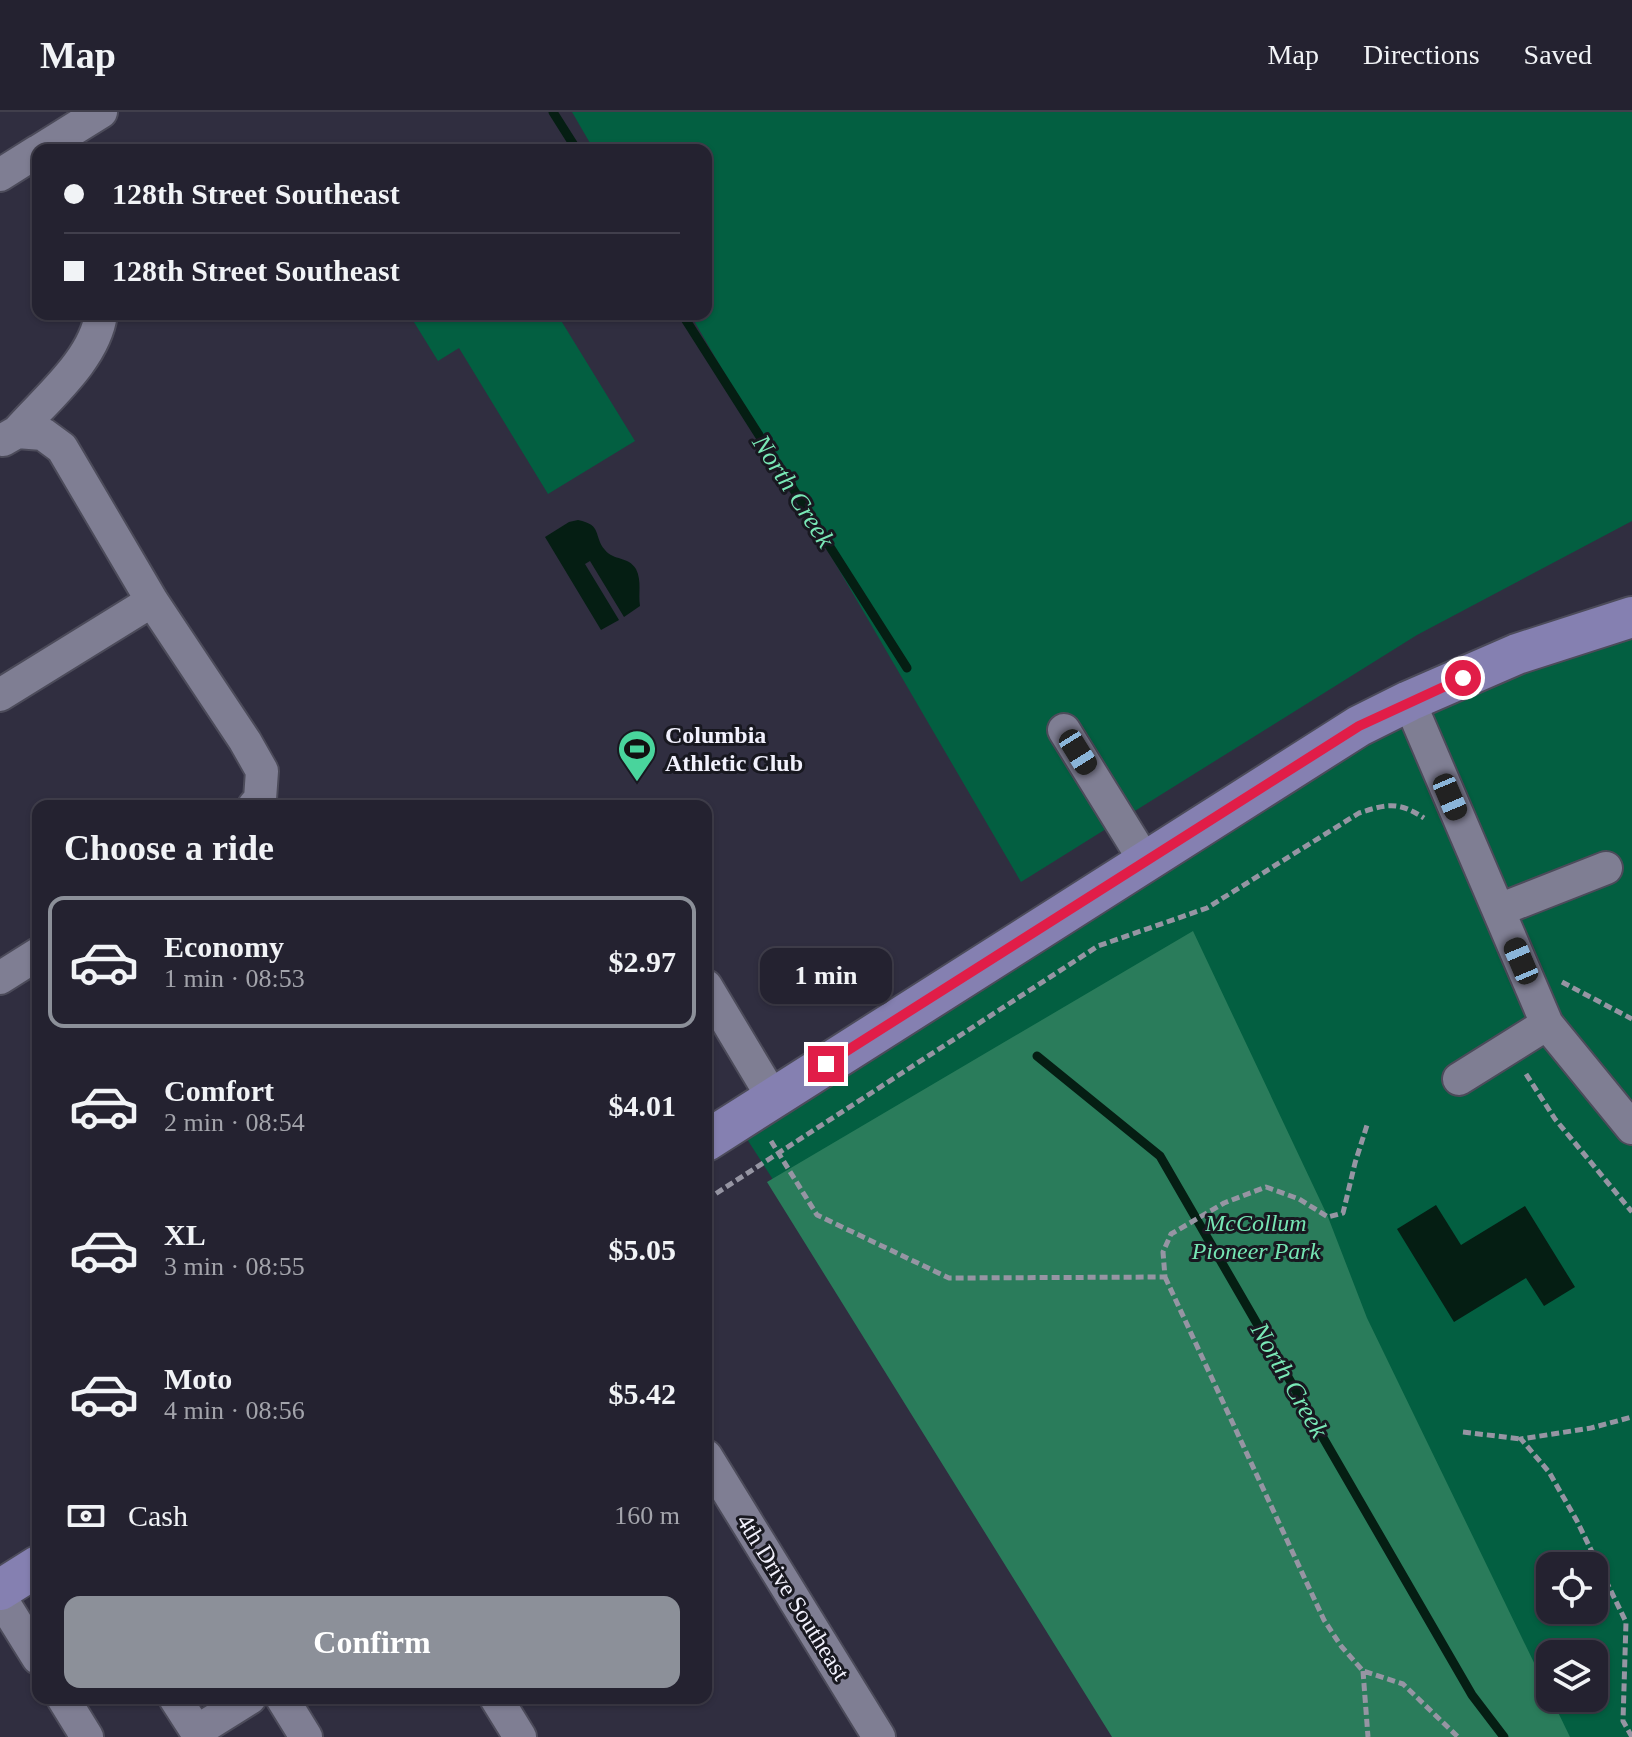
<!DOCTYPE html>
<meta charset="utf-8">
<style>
:root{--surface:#242230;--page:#2c2a38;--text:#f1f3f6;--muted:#a3a4ab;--line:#413f4c;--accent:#8c9099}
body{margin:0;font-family:Georgia,serif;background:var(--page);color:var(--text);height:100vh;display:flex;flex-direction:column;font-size:30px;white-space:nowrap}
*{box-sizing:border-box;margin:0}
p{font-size:26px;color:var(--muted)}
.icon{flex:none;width:44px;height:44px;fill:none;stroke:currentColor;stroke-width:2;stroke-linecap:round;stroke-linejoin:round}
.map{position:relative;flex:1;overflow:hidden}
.side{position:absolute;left:32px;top:688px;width:680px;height:904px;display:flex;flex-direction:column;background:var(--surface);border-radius:16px;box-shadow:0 2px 6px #0004,0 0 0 2px var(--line)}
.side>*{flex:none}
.top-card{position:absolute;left:32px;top:32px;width:680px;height:176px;border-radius:16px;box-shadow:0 2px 6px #0004,0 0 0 2px var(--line);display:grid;align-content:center;height:176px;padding:0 32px;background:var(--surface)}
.buttons{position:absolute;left:1536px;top:1440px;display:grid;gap:16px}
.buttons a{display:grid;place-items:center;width:72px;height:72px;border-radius:16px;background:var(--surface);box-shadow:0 2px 6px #0004,0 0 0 2px var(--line);font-size:40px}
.end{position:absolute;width:36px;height:36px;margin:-18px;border:10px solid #e11d48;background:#fff;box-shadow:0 0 0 4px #fff}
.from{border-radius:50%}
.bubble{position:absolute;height:56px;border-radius:16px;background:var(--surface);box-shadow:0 2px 6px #0004,0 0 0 2px var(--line);font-size:26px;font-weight:600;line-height:56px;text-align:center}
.car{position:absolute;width:24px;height:48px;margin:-24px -12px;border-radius:10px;box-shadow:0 0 6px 2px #0007;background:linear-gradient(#222 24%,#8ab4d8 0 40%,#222 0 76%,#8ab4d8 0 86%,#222 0)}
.top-card b{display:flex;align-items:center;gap:28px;height:76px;font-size:30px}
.top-card b+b{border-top:2px solid var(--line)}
.top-card i{width:20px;height:20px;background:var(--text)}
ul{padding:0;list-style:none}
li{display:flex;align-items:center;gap:24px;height:132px;margin:0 16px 12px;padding:0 16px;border:4px solid transparent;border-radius:16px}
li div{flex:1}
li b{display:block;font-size:30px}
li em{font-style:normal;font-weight:600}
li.current{border-color:var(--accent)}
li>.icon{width:72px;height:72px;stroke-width:1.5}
h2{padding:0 32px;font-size:36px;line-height:96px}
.pay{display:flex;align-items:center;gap:20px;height:88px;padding:0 32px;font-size:30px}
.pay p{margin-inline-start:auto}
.button{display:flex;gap:16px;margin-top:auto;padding:16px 32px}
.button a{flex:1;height:92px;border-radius:16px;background:var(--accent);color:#fff;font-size:32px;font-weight:600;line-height:92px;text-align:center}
header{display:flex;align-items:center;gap:48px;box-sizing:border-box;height:112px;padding:0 40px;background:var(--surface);border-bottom:2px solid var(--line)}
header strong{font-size:38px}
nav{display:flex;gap:44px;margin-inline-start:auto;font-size:28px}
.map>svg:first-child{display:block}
.green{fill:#035f41;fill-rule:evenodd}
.forest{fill:#2a7c5b}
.water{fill:#051e13}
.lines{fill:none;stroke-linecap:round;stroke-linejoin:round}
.stream{stroke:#051e13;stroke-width:9}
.minor-casing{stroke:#4c4b5a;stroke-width:36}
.major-casing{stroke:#4c4b5a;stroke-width:44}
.path{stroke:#9695a3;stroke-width:5;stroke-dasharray:8 4;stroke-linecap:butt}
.minor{stroke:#7f7e93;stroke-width:32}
.major{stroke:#8580b1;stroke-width:40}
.route{stroke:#e11d48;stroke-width:10}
.labels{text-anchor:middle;stroke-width:6;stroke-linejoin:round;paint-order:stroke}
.poi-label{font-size:24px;font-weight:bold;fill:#f2f1fd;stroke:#181820;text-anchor:start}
.park-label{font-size:24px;font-style:italic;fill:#75e5b3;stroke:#181820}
.street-label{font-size:24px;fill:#f2f1fd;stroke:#181820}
.water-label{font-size:26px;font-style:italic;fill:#79e8b6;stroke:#181820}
</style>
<header>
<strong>Map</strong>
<nav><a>Map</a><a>Directions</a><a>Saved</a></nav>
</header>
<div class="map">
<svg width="1632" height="1625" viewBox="0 0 1632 1625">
<rect width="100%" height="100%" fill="#302e40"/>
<!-- green -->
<path class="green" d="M572,0H1632V409L1417,523L1021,770L690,202H706V38H594Z
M409,202H557L635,329L548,382L459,236L438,249Z
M1632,507V1625H1131L736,1010L1359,614ZM1550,1454H1594V1498H1550ZM1550,1542H1594V1586H1550Z"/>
<!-- forest -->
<path class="forest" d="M1193,819L1328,1105L1367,1206L1570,1625H1112L767,1070Z"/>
<!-- water -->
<path class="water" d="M578,408C603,413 593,424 605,438C614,449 628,444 636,457C642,469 638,482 640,494L624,505L590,449L585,452L619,508L601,518L545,425L569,410Z
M1436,1093L1461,1133L1525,1094L1575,1175L1544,1194L1526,1166L1454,1210L1397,1117Z"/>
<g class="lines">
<!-- stream -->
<path class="stream" d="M553,0L577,38
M682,202L907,556
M1037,944L1160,1044L1472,1583L1504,1625"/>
<!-- minor casing -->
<g class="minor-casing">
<path id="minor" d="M40,38L101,0
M0,63L38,39
M17,320L43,322L62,336L152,489L245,629L262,659L260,687L254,694
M3,328L17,320C47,286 95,247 101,202
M0,583L152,489
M1409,589L1547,912L1632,1016
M1064,618L1145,749
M1499,798L1606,756
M0,866L38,842
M706,874L773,986
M1459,967L1547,912
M706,1344L879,1625
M0,1485L38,1546
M63,1586L87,1625
M175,1586L200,1625
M282,1586L306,1625
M496,1586L520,1625
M197,1619L250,1586"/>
</g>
<!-- major casing -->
<g class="major-casing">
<path id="major" d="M706,1029L1359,614L1409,589L1517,542L1632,505
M0,1478L38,1454"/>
</g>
<!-- path -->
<path class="path" d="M1562,870L1632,907
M1526,962L1555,1007L1632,1100
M771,1029L817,1103L949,1166L1165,1165L1163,1140L1171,1122L1224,1091L1266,1075L1299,1087L1328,1105L1343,1101L1355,1051L1368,1010
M706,1088L1098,834L1207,796L1359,701C1387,692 1398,689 1424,706
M1165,1165L1324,1508L1341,1534L1363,1559L1403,1572L1458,1625
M1463,1320L1521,1327
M1363,1559L1368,1625
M1632,1625L1623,1609L1626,1510L1577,1409L1549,1360L1521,1327L1591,1316L1632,1305"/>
<!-- minor -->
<use href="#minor" class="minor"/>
<!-- major -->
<use href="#major" class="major"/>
</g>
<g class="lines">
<!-- route -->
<path class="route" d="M826,952L1359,614L1463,566"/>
</g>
<!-- icons -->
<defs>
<g id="stadium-pin" transform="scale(2)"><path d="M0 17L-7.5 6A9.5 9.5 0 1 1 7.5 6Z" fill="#49d49c" stroke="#181820"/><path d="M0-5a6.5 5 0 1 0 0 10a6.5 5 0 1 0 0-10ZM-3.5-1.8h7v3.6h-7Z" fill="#111"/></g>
</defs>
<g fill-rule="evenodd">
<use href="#stadium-pin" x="637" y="637"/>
</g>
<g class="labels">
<!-- poi labels -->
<g class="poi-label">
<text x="665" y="631">Columbia<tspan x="665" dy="28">Athletic Club</tspan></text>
</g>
<!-- park labels -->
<g class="park-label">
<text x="1256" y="1119">McCollum<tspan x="1256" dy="28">Pioneer Park</tspan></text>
</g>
<!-- street labels -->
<g class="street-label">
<text transform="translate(793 1485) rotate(58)" y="8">4th Drive Southeast</text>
</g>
<!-- water labels -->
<g class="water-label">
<text transform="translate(794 379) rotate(57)" y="9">North Creek</text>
<text transform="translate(1290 1268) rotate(60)" y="9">North Creek</text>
</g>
</g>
</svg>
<div class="buttons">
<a><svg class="icon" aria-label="locate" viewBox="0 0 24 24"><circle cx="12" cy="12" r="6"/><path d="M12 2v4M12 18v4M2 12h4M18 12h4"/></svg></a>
<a><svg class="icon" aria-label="layers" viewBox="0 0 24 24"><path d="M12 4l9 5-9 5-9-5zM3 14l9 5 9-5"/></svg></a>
</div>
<i class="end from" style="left:1463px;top:566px"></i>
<i class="end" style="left:826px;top:952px"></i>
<div class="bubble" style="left:760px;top:836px;width:132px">1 min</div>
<i class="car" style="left:1078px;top:640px;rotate:148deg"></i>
<i class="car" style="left:1450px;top:685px;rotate:157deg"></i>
<i class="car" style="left:1521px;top:849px;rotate:337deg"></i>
<div class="top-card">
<b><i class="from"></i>128th Street Southeast</b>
<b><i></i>128th Street Southeast</b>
</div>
<section class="side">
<h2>Choose a ride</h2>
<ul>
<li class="current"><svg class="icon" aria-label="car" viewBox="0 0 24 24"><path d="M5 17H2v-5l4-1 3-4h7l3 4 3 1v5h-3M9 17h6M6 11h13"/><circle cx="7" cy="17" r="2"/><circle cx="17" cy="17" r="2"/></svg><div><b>Economy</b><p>1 min · 08:53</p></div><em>$2.97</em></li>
<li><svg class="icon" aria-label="car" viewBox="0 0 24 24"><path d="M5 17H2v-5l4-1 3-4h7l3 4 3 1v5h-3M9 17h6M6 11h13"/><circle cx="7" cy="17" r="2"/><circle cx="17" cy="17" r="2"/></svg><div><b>Comfort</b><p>2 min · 08:54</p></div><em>$4.01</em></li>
<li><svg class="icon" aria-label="car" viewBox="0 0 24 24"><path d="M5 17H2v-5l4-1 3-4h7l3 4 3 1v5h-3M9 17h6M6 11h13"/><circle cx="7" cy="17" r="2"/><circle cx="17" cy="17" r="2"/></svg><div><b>XL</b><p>3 min · 08:55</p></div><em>$5.05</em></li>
<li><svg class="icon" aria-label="car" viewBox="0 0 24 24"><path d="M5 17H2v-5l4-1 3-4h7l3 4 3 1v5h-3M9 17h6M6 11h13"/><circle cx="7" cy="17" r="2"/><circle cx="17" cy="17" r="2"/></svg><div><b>Moto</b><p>4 min · 08:56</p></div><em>$5.42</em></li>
</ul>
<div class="pay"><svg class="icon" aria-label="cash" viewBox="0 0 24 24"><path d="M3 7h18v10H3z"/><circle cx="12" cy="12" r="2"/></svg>Cash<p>160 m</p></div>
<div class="button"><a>Confirm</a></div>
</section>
</div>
